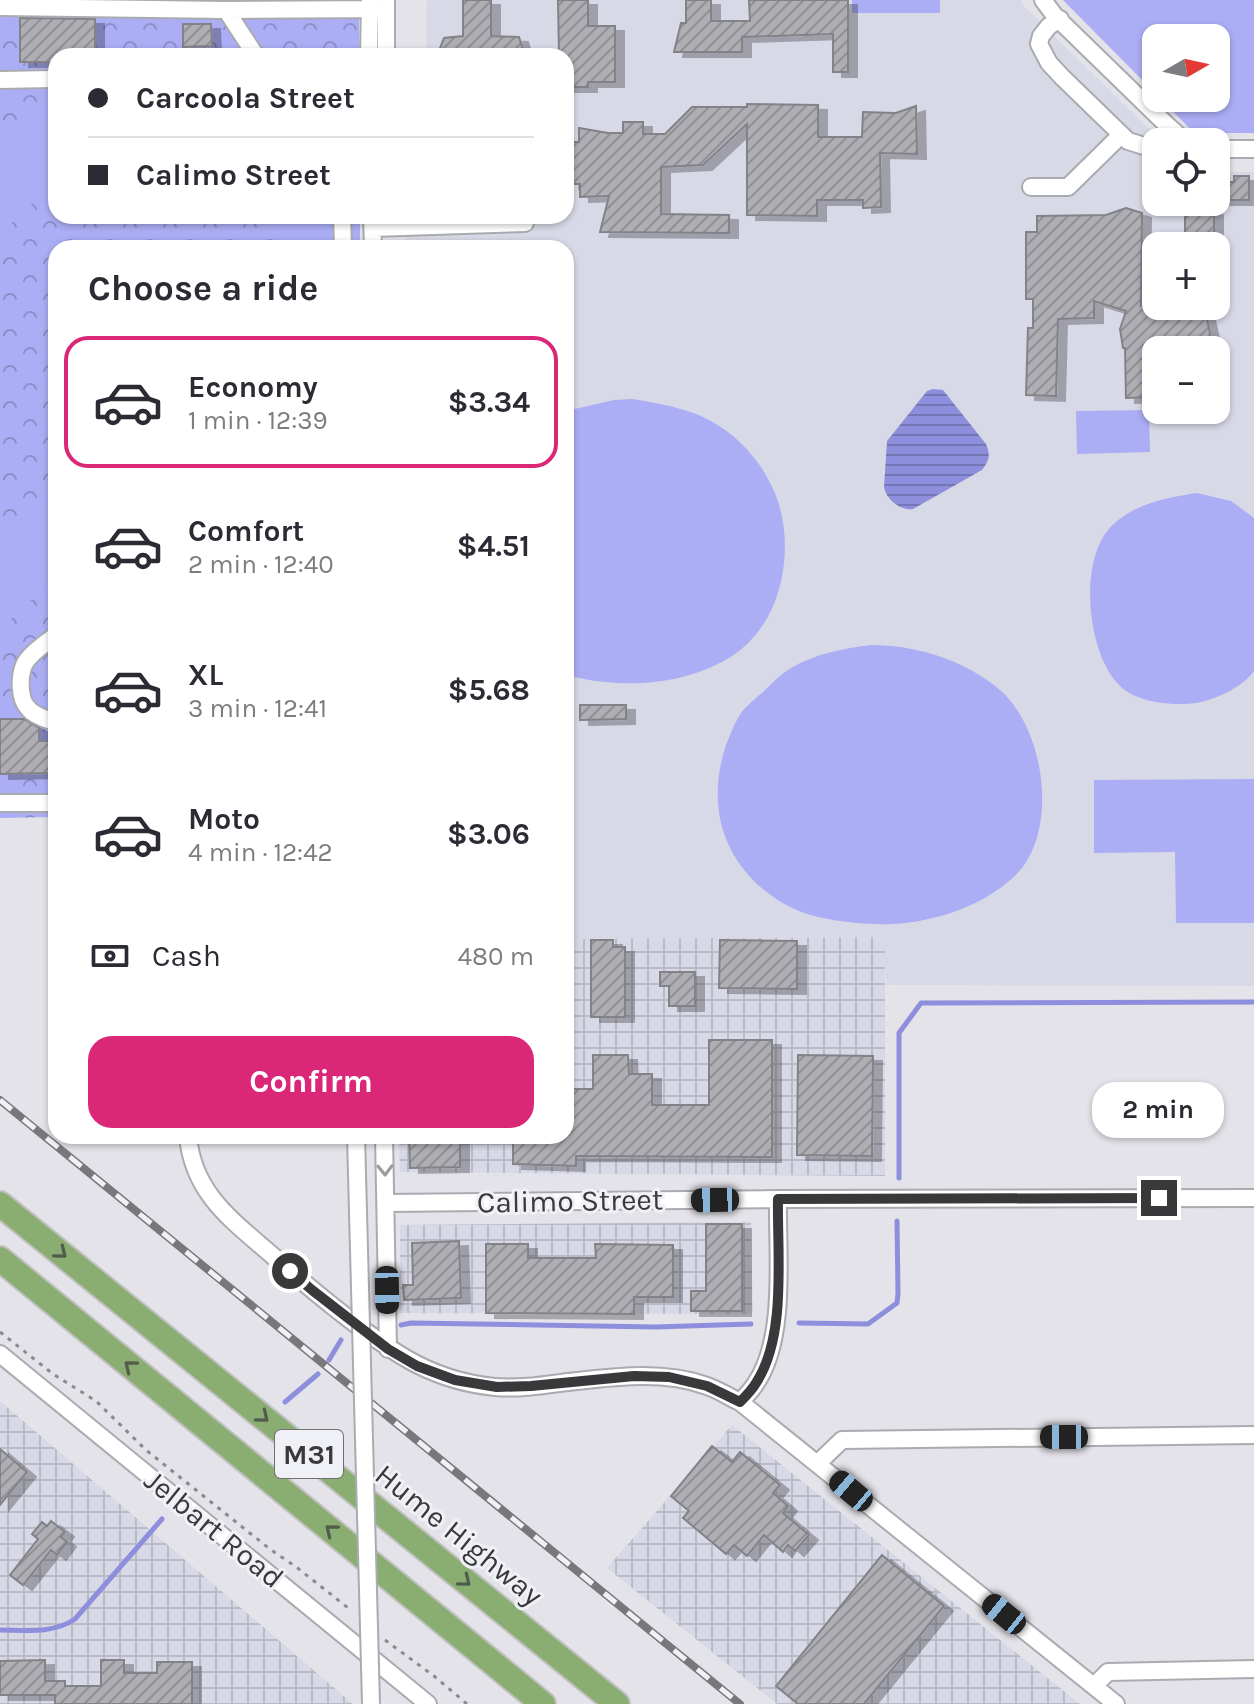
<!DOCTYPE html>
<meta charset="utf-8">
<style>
:root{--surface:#fff;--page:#f2f2f3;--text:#2b2b33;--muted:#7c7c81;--line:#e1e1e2;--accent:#db2777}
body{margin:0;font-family:Karla,sans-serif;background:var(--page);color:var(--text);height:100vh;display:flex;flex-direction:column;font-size:30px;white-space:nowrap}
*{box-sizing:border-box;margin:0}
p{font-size:26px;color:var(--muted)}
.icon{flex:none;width:44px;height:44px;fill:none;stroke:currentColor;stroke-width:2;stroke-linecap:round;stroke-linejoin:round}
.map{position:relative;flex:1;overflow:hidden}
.drawer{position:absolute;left:48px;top:240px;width:526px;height:904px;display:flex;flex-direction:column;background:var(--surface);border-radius:24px;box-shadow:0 2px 6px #0004}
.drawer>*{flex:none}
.top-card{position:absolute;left:48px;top:48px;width:526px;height:176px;border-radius:24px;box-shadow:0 2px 6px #0004;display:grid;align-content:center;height:176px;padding:0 40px;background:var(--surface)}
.needle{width:52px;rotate:81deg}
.buttons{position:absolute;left:1142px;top:24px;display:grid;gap:16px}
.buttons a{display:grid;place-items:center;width:88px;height:88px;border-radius:16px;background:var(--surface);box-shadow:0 2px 6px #0004;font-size:40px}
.end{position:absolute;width:36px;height:36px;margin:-18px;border:10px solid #39393b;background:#fff;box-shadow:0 0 0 4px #fff}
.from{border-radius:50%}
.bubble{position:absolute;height:56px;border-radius:24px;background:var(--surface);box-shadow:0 2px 6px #0004;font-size:26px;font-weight:700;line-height:56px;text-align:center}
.car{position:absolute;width:24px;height:48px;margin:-24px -12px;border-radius:10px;box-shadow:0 0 6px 2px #0007;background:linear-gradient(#222 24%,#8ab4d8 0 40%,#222 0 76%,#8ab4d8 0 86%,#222 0)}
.top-card b{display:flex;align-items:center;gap:28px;height:76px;font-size:30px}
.top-card b+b{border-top:2px solid var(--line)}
.top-card i{width:20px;height:20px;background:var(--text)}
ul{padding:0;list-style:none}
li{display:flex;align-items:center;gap:24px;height:132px;margin:0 16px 12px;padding:0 24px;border:4px solid transparent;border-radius:24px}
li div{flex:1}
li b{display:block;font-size:30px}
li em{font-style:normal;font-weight:700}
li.current{border-color:var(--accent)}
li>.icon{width:72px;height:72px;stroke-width:1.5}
h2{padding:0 40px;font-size:36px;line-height:96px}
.pay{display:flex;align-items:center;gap:20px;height:88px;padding:0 40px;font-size:30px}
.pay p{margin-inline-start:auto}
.cta{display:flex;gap:16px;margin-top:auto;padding:16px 40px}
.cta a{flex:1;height:92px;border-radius:24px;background:var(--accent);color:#fff;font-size:32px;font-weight:700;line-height:92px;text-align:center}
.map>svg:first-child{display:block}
.built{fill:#d8d9e6;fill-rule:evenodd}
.industrial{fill:url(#industrial-grid)}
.park{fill:url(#park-crowns)}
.garden{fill:#acaef5}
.water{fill:url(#water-rules)}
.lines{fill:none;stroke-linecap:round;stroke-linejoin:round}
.stream{stroke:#8e8fdc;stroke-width:5}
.building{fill:url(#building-hatch);stroke:#828288;stroke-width:2;filter:url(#shadow)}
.minor-casing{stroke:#aaabb0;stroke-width:20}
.highway-casing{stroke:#c0c0c0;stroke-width:28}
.path{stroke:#8b8b8f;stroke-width:3;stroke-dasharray:4 6;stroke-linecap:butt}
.minor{stroke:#fff;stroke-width:16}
.highway{stroke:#8aad72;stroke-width:24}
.rail-casing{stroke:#78787c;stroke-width:8}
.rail{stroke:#f0f1f7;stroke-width:5;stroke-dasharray:15;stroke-linecap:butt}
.minor-bridge-casing{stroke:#aaabb0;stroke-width:20;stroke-linecap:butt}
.minor-bridge{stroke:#fff;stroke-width:16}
.oneway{stroke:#9c9c9d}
.oneway2{stroke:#515c4c}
.route{stroke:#39393b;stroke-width:10}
.labels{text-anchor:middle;stroke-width:6;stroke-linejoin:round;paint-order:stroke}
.shield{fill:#f0f1f7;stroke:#707073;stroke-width:2}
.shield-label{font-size:28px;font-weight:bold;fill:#39393b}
.street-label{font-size:30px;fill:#39393b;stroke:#f0f1f7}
</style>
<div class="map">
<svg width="1254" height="1704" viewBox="0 0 1254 1704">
<defs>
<pattern id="industrial-grid" width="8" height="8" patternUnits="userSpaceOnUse" patternTransform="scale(2)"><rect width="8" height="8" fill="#d8d9e6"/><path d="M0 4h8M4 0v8" fill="none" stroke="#babbc6"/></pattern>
<pattern id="park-crowns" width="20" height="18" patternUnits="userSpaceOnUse" patternTransform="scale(2)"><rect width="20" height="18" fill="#acaef5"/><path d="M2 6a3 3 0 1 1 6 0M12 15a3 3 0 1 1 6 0" fill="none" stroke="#8d8fc8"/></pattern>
<pattern id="water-rules" width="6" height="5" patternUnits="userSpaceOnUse" patternTransform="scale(2)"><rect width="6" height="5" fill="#8e8fdc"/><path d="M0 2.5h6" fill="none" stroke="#7576b4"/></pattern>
<pattern id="building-hatch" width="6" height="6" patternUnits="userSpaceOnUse" patternTransform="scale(2)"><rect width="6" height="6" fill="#aeaeb4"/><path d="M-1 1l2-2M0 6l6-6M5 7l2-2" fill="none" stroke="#8f8f94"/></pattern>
<filter id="shadow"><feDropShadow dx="9" dy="5" stdDeviation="0" flood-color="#0004"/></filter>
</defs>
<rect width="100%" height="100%" fill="#e3e3e9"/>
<!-- built -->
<path class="built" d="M427,0H1022V4L1162,142H1156V202H1216V172H1254V986L886,985L884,937L566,939V248H405L406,216H566V56H426ZM1156,246H1216V306H1156ZM1156,350H1216V410H1156Z"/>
<!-- industrial -->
<path class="industrial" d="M885,937V1176L400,1172L399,1136H566V939Z
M751,1222L753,1314L400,1313V1225Z
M0,1401L353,1704H0Z
M732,1425L1080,1704H777L607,1568Z"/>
<!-- park -->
<path class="park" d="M0,0H359V56H56V216H360V248H56V817L0,818Z"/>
<!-- garden -->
<path class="garden" d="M852,0H940V13H852Z
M1063,0H1254V133H1194L1160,98H1216V38H1156V94Z
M56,101V181L0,234V149L44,109Z
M273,216H338V248H274Z
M632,399C657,403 687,408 709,420C738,435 761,461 774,491C797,544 784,623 732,656C683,687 620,689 566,675V411L614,400Z
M1149,410L1150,452L1077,454L1076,411Z
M1197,493L1231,501L1254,518V671C1243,687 1215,700 1196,703C1173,706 1137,703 1120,686C1087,654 1079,565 1108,530C1129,505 1167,497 1197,493Z
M56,495V577L0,629V548Z
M871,645C916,645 965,660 1000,690C1043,727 1058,822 1022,868C999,895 962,912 928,919C905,925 879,925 856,923C830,920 803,916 781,902C724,867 705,808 726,745C731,733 736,718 745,708C751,702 757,697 763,692C771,684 781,674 791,668C815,654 844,648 871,645Z
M1254,779V923H1176L1175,852L1094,853V780Z"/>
<!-- water -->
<path class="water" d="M933,389L943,390L986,444C991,456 989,460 982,470L913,509C900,511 886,499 884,487L887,441L927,391Z"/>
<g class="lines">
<!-- stream -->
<path class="stream" d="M899,1178V1033L921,1003L1254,1002
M799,1323L868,1324L897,1303L898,1293L897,1221
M401,1325L411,1323L655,1327L751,1324
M329,1360L341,1340
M285,1402L318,1374
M0,1630C26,1630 53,1634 75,1619L162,1519"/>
</g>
<!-- building -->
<path class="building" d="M463,0H491V36L519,37L525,56H437L444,38L463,36Z
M558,0H588V26H615V82H588V87H566V56H559Z
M686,0H711V21H750L749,0H848V72H833V34L742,37V52H674L681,23H686Z
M20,18L95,19V56H56V62H20Z
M183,24H211L212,46L183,47Z
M747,104L818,105V137H862L863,112L896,113L916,106L917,154L880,153L881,207L863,208V200H817V216L747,215V124L703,165L661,167V214L729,215V233L600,232L609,196L580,197V184H570L571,142H579V128L608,133H623V122H643V134H665L692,107H747Z
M1234,176H1249V200H1216V182H1234Z
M1200,203L1214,210V246H1185V209Z
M1126,208L1142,213L1141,306H1204L1210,333L1207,347L1156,348V397L1126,398L1125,348H1123L1120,329L1126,311L1094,301V318L1058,319L1056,396L1026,395L1028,328H1033V299H1026V232H1037V216L1106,215Z
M580,705H626V719L580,720Z
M0,719H24L39,728V741H56V773L0,774Z
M591,940H613V947H625V1017H591Z
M720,940L797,941V989L719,988Z
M660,972H695V1006H669V986H660Z
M709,1040H772V1157L576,1156V1166L513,1164V1136H566V1089H593V1055H628L629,1074H652V1105H709Z
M798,1055L873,1056L872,1156L797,1155Z
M409,1136H460V1167L410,1168Z
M706,1224H742V1311H691V1291H706Z
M459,1241L461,1298L404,1300L403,1285H413L412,1243Z
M486,1244H528V1258H596L595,1244L673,1245V1297H634V1314L486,1313Z
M712,1446L732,1462L740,1452L780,1485L773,1493L788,1506L783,1513L809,1535L795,1551L788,1545L783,1552L764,1535L747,1556L734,1545L726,1554L683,1518L689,1511L671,1496Z
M0,1449L27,1472L0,1505Z
M51,1521L65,1532L61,1537L67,1542L57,1555L51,1550L23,1585L10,1575L38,1539L32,1534L42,1522L47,1526Z
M882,1555L944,1606L864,1704H798L776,1686Z
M45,1660V1681H65V1686H101V1660H124V1673H157V1662H192V1704H55V1695H0V1661Z"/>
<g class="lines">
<!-- minor casing -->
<g class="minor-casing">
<path id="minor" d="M1043,0L1055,16L1168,126L1186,142
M0,7L226,10L386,9
M226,10L256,56
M1060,19L1049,26L1041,36L1039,44L1049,63L1062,77L1128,141L1144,146L1149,145L1174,131
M369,56L370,2
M386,56V2
M0,80L52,79
M1216,149H1254
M1031,187H1068L1121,135
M342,216L343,248
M372,216L373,248
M373,228L525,223
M56,635C46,643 29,654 24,665C19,677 19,699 28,708C33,715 48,720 56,722
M0,803H56
M188,1136C193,1194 233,1221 273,1256C298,1278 323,1299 349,1319C396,1355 434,1381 495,1387C519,1389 545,1385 568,1382C614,1377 663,1370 707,1386C719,1390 729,1397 740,1402L1116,1704
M384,1136L388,1349
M386,1203L778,1199L1254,1198
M0,1354L428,1704
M740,1402C746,1396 752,1390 756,1383C787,1337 777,1253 778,1199
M818,1463L842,1440L1254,1435
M1094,1686L1108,1672L1254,1669"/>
</g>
<!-- highway casing -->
<g class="highway-casing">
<path id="highway" d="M0,1204L617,1704
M0,1259L543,1704"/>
</g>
<!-- path -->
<path class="path" d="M0,1332L53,1374L96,1401L146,1450L271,1550L295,1566L352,1611
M385,1640L434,1676L467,1704"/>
<!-- minor -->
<use href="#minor" class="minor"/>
<!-- highway -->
<use href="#highway" class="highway"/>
<!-- rail casing -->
<g class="rail-casing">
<path id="rail" d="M0,1100L740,1704"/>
</g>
<!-- rail -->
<use href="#rail" class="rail"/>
<!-- minor-bridge casing -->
<g class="minor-bridge-casing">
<path id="minor-bridge" d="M356,1136L371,1704"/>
</g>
<!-- minor-bridge -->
<use href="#minor-bridge" class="minor-bridge"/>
</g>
<!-- one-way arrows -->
<defs><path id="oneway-chevron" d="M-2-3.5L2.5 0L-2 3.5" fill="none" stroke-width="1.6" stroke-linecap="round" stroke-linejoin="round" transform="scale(2)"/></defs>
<use class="oneway" href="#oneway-chevron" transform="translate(385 1170) rotate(89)"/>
<g class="oneway2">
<use href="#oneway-chevron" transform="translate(61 1253) rotate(39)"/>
<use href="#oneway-chevron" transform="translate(130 1366) rotate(-141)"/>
<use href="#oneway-chevron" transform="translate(263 1417) rotate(39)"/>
<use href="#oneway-chevron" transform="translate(331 1530) rotate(-141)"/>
<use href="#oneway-chevron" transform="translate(465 1581) rotate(39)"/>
</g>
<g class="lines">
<!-- route -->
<path class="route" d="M290,1271L312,1290L388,1349L417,1366L455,1380L497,1387L531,1386L634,1376L669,1377L707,1386L740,1402C746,1396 752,1390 756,1383C787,1336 777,1254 778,1199L1159,1198"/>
</g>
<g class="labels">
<!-- shield labels -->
<rect class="shield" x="275" y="1430" width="68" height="48" rx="6"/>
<g class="shield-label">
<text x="309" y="1464">M31</text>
</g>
<!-- street labels -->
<g class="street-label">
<text transform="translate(570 1201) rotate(-1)" y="10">Calimo Street</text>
<text transform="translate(214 1529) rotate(39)" y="10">Jelbart Road</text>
<text transform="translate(459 1535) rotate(39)" y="10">Hume Highway</text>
</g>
</g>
</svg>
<div class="buttons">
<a><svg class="needle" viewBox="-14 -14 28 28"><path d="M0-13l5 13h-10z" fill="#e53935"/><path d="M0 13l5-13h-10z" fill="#7c7c81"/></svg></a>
<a><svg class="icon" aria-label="locate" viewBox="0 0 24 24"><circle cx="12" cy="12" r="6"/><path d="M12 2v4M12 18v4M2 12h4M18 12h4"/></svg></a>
<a>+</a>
<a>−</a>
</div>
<i class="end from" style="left:290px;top:1271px"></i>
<i class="end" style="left:1159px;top:1198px"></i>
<div class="bubble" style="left:1092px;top:1082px;width:132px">2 min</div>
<i class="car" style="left:715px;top:1200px;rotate:269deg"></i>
<i class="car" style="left:387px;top:1290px;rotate:179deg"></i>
<i class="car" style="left:1064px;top:1437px;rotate:270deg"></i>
<i class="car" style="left:851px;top:1491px;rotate:310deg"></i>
<i class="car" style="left:1004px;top:1614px;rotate:309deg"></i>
<div class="top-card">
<b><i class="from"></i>Carcoola Street</b>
<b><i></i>Calimo Street</b>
</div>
<section class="drawer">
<h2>Choose a ride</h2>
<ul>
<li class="current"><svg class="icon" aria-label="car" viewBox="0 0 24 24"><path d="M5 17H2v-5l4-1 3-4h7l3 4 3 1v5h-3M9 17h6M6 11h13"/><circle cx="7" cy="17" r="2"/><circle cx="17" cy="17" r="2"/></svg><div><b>Economy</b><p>1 min · 12:39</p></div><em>$3.34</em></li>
<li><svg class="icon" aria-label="car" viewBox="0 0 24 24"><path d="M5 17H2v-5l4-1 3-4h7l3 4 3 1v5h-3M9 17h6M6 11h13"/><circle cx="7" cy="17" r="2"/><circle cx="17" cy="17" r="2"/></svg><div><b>Comfort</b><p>2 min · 12:40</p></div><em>$4.51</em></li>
<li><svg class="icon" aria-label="car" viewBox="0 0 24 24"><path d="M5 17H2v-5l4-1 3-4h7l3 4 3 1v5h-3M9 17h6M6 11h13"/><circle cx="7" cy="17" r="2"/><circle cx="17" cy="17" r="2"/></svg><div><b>XL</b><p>3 min · 12:41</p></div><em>$5.68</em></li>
<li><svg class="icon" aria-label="car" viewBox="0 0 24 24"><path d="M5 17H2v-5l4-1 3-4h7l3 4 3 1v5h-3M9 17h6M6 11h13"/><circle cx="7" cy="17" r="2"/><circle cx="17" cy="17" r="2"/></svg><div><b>Moto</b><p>4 min · 12:42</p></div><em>$3.06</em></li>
</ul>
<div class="pay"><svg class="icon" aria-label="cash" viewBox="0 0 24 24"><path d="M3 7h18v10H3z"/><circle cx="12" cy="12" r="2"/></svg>Cash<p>480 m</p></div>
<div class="cta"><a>Confirm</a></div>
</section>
</div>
